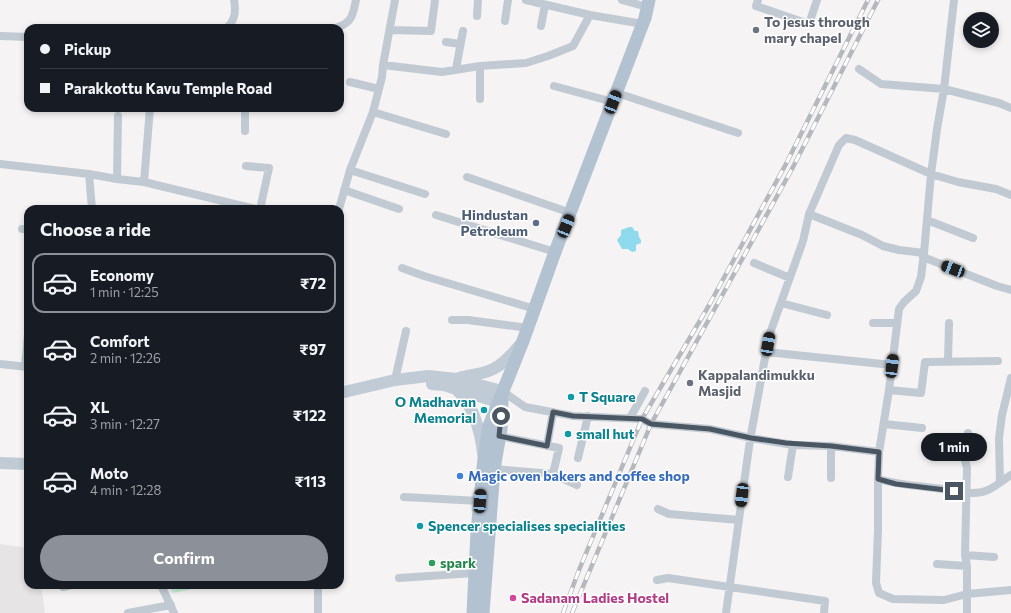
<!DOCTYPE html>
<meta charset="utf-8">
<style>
:root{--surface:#171b24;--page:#242831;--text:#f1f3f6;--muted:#9ea1a6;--line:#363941;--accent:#8c9099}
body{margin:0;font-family:Commissioner,sans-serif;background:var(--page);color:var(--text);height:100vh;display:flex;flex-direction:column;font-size:15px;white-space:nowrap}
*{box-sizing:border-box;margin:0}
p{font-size:13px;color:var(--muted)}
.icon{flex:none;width:22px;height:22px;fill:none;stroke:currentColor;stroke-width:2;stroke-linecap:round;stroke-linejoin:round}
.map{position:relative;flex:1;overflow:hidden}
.details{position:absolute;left:24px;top:205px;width:320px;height:384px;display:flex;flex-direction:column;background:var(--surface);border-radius:12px;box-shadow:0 2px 6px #0003}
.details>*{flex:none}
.hud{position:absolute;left:24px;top:24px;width:320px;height:88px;border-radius:12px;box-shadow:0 2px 6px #0003;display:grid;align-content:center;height:88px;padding:0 16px;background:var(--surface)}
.fabs{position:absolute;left:963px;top:12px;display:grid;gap:8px}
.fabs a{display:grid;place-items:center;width:36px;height:36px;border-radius:50%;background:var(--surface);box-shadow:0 2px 6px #0003;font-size:20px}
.end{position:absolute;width:18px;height:18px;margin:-9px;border:5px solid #4a5661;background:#fff;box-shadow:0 0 0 2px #fff}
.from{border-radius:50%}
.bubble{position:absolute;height:28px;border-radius:14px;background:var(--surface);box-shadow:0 2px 6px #0003;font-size:13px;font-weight:700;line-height:28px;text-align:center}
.car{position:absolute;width:12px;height:24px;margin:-12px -6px;border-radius:5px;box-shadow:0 0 3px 1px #0007;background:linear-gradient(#222 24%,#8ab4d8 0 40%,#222 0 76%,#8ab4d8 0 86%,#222 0)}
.hud b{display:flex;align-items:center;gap:14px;height:38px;font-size:15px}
.hud b+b{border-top:1px solid var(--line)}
.hud i{width:10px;height:10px;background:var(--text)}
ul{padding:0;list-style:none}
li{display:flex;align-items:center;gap:12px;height:60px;margin:0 8px 6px;padding:0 8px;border:2px solid transparent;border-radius:12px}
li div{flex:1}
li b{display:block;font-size:15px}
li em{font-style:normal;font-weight:700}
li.selected{border-color:var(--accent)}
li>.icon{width:36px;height:36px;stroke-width:1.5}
h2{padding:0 16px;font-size:18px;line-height:48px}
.button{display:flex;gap:8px;margin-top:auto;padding:8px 16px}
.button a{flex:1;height:46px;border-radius:24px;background:var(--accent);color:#fff;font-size:16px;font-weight:700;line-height:46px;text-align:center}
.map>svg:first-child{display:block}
.education{fill:#e6e4e5}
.green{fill:#c3f1d5}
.water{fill:#90daee}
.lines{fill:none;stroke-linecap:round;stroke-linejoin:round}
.minor{stroke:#c1cad2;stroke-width:8}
.secondary{stroke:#c1cbd6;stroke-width:12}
.primary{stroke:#b3c2d1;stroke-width:13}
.rail-casing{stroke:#b5b8bd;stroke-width:4.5}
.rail{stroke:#fff;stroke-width:3;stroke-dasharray:9;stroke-linecap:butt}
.route{stroke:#4a5661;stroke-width:5}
.worship-dot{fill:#6b7280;stroke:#fff;stroke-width:1.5}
.service-dot{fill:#5c6f8a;stroke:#fff;stroke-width:1.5}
.culture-dot{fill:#0f9aa8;stroke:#fff;stroke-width:1.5}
.shop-dot{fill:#3f7fe0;stroke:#fff;stroke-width:1.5}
.leisure-dot{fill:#2e9e5b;stroke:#fff;stroke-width:1.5}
.hotel-dot{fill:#d1479c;stroke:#fff;stroke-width:1.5}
.labels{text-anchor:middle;stroke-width:3;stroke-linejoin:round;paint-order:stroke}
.worship-label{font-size:14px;font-weight:bold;fill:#5b616d;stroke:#fff;text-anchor:start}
.service-label{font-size:14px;font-weight:bold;fill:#4e5e75;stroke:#fff;text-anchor:end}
.culture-label{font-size:14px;font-weight:bold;fill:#0d838f;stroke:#fff;text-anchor:start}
.shop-label{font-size:14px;font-weight:bold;fill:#366cbe;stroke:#fff;text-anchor:start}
.leisure-label{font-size:14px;font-weight:bold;fill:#27864d;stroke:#fff;text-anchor:start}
.hotel-label{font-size:14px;font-weight:bold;fill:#b23c85;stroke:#fff;text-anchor:start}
</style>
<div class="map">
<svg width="1011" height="613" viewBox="0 0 1011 613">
<rect width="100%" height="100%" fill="#f5f3f3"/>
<!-- education -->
<path class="education" d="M0,544L28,548V585H41L45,613H0Z"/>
<!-- green -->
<path class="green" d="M169,585H211L173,593Z"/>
<!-- water -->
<path class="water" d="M629,227H632L635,231H638L639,237L641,240V243L636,245V251L632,252L628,249H622L617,240L621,235V230Z"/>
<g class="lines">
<!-- minor -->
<path class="minor" d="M526,0L590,15
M622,0L647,7
M758,0L756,6L809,24L817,0
M477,16L478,0
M505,21L508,0
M541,26L545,5
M338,27C353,22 353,13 356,0
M226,28C235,22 236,10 234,0
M390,30L431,31L435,0
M0,36L28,37
M446,42L460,44
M383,65L442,72L480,66L526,63L548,56L573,46L590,15L643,24
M456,69L463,31
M859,69L881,84L944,89L999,103L1011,108
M350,82L379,89
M554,86L613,102
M617,93L738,133
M480,99V66
M245,108V131
M373,112L446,134
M0,164L89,174L117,179L144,182L256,209
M246,166L269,168L260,209
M350,170L425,194
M89,174L92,209
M467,177L571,213
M117,179L118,116
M144,182L150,108
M344,190L399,209
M339,209L350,170L373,112L382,77L383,65L395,0
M809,214L862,235L883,246L899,250L924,253
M436,215L555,252
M927,220L973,238
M22,229H28
M923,257L997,286L1011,290
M754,263L790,278
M402,268L424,276L535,309
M781,303L827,315
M452,320H468L528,328
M873,323H897
M766,352L892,365
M948,361L949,323
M0,364L28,367
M25,367L28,334
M395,380L406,331
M889,390L921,393L925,362L998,361
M502,391L525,407L573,416L642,419L651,424L710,429L751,438L793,445L831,446L879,452L878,479C899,485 920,486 942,489C957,491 975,497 990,489C998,485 1004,479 1011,475
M630,418L645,391
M884,424L922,428
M547,446L553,412
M879,452L889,390L899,309L904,302L916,291L921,277L924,253L931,174L958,182L996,189L1011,195
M578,458L588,416
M494,469L553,474L559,448L499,436
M553,474L577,485
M788,477L793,445
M831,478V446
M878,479V530L876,583L879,593L893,599L944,600L967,594L1011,590
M1000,482L999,438L1002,415L1011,378
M404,497L480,501
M658,509L669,514L739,520
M965,555L994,557
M937,564L967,566
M399,578L474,573
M657,580L668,578L825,601L824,613
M161,585L174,613
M63,587L72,585
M128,613L171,605
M318,613V585
M726,613L750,440L769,336L803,241L809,214L839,145L846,138L855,140L931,174L937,129L944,89L954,0
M967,613V566L965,555L967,468L965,460L968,433"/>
<!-- secondary -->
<path class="secondary" d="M459,378C467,376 474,375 482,373C499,369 509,358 520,345
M432,384L444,385L498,402
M457,390C473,403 481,434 483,453
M340,393L395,380L428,376L456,379L502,391
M0,463L28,464"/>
<!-- primary -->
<path class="primary" d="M473,613L477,532L484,458L489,426L523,341L555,252L645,18L649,0
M483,613L494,469L501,429L502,401"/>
<!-- rail casing -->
<g class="rail-casing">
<path id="rail" d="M563,613L579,570L642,419L708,307L787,162L868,0
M572,613L651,424L792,169L878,0"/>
</g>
<!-- rail -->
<use href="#rail" class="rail"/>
</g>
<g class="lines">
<!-- route -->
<path class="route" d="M501,416L499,436L547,446L553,412L573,416L642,419L651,424L710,429L751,438L786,443L831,446L879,452L878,479L896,484L954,491"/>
</g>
<!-- markers -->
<g class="worship-dot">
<circle cx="756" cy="30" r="4"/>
<circle cx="690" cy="383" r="4"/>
</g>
<circle class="service-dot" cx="536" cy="223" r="4"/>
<g class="culture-dot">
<circle cx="571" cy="397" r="4"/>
<circle cx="484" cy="410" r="4"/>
<circle cx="568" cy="434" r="4"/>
<circle cx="420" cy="526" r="4"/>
</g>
<circle class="shop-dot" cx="460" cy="476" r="4"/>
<circle class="leisure-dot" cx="432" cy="563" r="4"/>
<circle class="hotel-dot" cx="513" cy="598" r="4"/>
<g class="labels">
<!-- worship labels -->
<g class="worship-label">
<text x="764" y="27">To jesus through<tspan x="764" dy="16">mary chapel</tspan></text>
<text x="698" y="380">Kappalandimukku<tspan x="698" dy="16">Masjid</tspan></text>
</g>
<!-- service labels -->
<g class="service-label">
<text x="528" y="220">Hindustan<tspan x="528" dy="16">Petroleum</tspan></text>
</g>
<!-- culture labels -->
<g class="culture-label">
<text x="579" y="402">T Square</text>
<text x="476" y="407" text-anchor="end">O Madhavan<tspan x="476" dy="16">Memorial</tspan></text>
<text x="576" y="439">small hut</text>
<text x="428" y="531">Spencer specialises specialities</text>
</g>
<!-- shop labels -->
<g class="shop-label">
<text x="468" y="481">Magic oven bakers and coffee shop</text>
</g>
<!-- leisure labels -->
<g class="leisure-label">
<text x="440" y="568">spark</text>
</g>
<!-- hotel labels -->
<g class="hotel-label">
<text x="521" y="603">Sadanam Ladies Hostel</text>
</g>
</g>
</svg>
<div class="fabs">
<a><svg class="icon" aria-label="layers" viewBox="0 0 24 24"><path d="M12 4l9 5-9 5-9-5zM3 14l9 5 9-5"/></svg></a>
</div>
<i class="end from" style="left:501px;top:416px"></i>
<i class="end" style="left:954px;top:491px"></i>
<div class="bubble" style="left:921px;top:433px;width:66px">1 min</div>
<i class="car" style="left:613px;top:102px;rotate:21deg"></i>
<i class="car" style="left:566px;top:226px;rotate:22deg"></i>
<i class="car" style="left:953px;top:269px;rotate:291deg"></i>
<i class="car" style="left:768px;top:344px;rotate:10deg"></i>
<i class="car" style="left:892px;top:366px;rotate:7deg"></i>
<i class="car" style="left:742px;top:495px;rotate:187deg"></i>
<i class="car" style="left:480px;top:501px;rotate:4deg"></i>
<div class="hud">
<b><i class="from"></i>Pickup</b>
<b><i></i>Parakkottu Kavu Temple Road</b>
</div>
<section class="details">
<h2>Choose a ride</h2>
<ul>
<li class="selected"><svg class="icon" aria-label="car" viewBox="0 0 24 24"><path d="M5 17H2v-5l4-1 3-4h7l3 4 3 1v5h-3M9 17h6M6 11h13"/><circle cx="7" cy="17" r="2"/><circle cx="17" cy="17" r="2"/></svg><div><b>Economy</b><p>1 min · 12:25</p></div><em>₹72</em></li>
<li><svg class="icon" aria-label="car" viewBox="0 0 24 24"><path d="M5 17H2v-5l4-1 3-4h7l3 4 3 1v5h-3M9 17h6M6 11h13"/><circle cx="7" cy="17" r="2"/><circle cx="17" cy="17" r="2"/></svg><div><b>Comfort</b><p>2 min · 12:26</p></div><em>₹97</em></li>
<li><svg class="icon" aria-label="car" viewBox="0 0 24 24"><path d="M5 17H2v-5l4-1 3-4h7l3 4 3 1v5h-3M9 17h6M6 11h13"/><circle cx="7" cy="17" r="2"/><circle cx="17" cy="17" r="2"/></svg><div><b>XL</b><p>3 min · 12:27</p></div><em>₹122</em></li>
<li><svg class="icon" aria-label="car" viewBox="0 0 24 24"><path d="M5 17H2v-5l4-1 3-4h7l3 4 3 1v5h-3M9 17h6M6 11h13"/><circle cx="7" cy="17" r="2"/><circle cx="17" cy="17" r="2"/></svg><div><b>Moto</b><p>4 min · 12:28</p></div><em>₹113</em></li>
</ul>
<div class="button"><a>Confirm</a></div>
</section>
</div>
